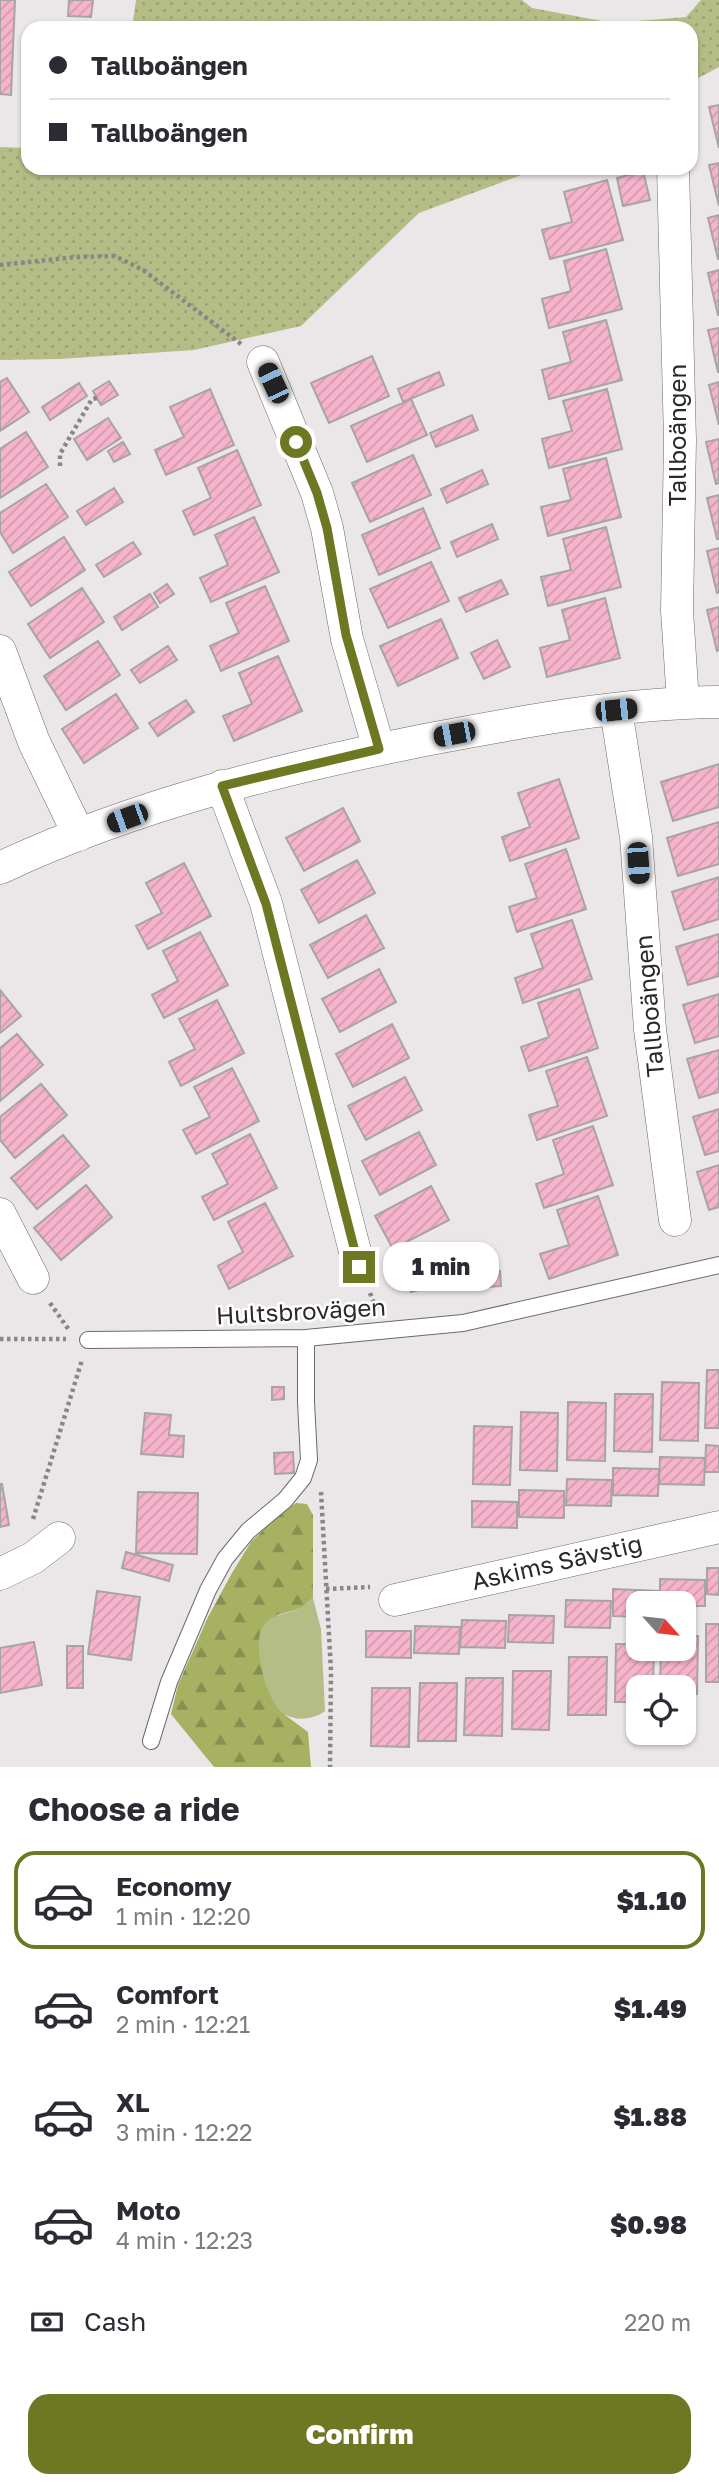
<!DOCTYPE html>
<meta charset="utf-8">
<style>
:root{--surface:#fff;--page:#f7f7f7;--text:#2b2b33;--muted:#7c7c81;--line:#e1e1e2;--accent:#6e7721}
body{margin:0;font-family:"Golos Text",sans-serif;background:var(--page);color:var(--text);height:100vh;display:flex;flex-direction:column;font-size:26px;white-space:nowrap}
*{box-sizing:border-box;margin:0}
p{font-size:23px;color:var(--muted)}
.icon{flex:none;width:38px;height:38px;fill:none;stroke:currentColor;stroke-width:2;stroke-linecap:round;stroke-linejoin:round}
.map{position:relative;height:1767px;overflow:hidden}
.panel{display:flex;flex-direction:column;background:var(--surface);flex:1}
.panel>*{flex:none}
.guide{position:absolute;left:21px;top:21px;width:677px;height:154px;border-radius:21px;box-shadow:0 2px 5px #0004;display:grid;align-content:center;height:154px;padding:0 28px;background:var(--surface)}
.needle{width:46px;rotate:117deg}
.tools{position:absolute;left:626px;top:1591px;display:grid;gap:14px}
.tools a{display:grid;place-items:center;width:70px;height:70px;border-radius:14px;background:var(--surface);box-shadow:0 2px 5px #0004;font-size:35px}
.end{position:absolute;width:32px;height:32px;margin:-16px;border:9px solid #6e7721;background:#fff;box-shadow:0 0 0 4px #fff}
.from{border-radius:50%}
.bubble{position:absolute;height:49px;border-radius:21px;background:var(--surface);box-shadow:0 2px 5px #0004;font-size:23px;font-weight:800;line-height:49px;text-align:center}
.car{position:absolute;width:21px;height:42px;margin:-21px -10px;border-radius:9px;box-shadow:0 0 5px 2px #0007;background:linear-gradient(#222 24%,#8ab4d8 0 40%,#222 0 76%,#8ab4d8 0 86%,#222 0)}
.guide b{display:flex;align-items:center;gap:24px;height:66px;font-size:26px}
.guide b+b{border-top:2px solid var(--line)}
.guide i{width:18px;height:18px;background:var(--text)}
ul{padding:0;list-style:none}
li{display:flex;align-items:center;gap:21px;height:98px;margin:0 14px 10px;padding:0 14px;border:4px solid transparent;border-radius:21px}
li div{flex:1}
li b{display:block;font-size:26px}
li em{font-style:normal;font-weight:800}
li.on{border-color:var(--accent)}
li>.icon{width:63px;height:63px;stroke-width:1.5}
h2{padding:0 28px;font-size:32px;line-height:84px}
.pay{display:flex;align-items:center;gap:18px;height:77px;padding:0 28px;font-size:26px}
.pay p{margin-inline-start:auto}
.primary-button{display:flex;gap:14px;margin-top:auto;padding:14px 28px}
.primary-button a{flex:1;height:80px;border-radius:21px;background:var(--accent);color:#fff;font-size:28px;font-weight:800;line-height:80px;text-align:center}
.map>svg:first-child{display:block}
.grass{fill:url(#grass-dots)}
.forest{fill:url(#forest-firs)}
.green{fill:#b5bd87}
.building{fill:url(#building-hatch);stroke:#a8a4a5;stroke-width:2}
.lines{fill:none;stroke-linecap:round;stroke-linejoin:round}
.service-casing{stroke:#6d696a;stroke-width:18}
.minor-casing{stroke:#6d696a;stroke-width:33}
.path{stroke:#888687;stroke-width:4.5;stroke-dasharray:3.5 3.5;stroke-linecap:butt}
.service{stroke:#fff;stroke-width:16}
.minor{stroke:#fff;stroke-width:32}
.route{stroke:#6e7721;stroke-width:9}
.labels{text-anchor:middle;stroke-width:5;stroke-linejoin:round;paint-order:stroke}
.street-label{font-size:24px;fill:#2a2929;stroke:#fff}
</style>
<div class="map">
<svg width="719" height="1767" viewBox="0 0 719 1767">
<defs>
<pattern id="grass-dots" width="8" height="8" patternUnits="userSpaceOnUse" patternTransform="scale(1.75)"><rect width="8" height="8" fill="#b5bd87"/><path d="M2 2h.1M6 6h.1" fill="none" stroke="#9ca275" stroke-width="1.8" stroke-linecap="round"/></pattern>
<pattern id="forest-firs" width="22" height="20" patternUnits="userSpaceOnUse" patternTransform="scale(1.75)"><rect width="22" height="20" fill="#a6b161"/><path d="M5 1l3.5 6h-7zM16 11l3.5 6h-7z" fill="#879050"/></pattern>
<pattern id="building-hatch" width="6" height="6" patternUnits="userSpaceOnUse" patternTransform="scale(1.75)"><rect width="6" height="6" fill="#f6b3cc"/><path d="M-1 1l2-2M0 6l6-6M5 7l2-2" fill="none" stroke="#d39aaf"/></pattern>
</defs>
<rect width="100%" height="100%" fill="#ebe7e9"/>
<!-- grass -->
<path class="grass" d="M136,0H522L532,8L613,23L686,17L701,0H719V67L691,82V28H132Z
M0,147L28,148V168H540L419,213L301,326L194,350L60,359L0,360Z"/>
<!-- forest -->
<path class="forest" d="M296,1503L307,1504L313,1515V1598L302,1608L277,1615L285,1715L308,1732L311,1767H214L171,1714L178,1685L208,1617L232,1573L251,1542L276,1517Z"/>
<!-- green -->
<path class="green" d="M313,1598L321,1629L325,1711C315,1719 296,1722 284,1714C267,1703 252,1646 262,1628C269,1614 288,1614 300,1608C305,1606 309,1602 313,1598Z"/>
<!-- building -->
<path class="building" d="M0,0H15L11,95L0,94Z
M69,0H93L91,17L68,16Z
M719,105V148L709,107Z
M719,163V206L709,165Z
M643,171L650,200L623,206L617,178Z
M607,180L623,240L550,259L542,230L572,222L564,192Z
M719,215V259H718L708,218Z
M606,249L622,309L549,328L542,299L571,291L564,261Z
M719,270V315H718L708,273Z
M606,320L622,380L549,399L542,370L571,362L563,332Z
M719,328V372H718L708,330Z
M372,356L389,396L329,423L311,383Z
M439,372L444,385L403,402L398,389Z
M7,378L29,412L0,431V382Z
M109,381L118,395L101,405L93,391Z
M719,382V425L709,385Z
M79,383L87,396L50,420L42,407Z
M210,389L234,445L166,475L155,450L184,437L170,407Z
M607,389L622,449L549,468L542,439L572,431L563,401Z
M411,399L427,435L367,462L351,426Z
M472,415L478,430L436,447L430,433Z
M108,418L121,438L87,460L74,439Z
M26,432L48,467L0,498V449Z
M719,439V483L716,484L706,442Z
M123,442L130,454L114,462L108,451Z
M237,450L261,505L194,535L183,511L211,498L198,468Z
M413,455L431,495L370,522L352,483Z
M606,458L621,517L548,536L541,507L571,500L563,469Z
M482,470L488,484L447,503L441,489Z
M46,484L68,517L13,553L0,532V513Z
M114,488L123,502L86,525L77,511Z
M719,495V539H717L707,498Z
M423,508L440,548L379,575L362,535Z
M254,517L279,572L211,602L200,578L228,565L215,535Z
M492,524L498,539L457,557L451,542Z
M606,527L621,587L548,606L541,577L571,570L563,539Z
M64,537L85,570L31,606L9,572Z
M133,542L141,554L104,577L96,565Z
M719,548V592L717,593L707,551Z
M431,562L449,601L388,628L370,589Z
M501,580L508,594L466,612L459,598Z
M167,584L174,594L160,603L154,593Z
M265,586L289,641L221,671L210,646L239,633L226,603Z
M82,588L104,622L50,658L28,624Z
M150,594L158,607L122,630L114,617Z
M605,598L620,658L547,677L540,648L570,640L562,610Z
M719,607V650L717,651L707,610Z
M441,619L458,658L398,686L380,646Z
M497,640L510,667L484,679L471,653Z
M98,641L120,675L66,710L44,676Z
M168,646L177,660L140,683L131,670Z
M278,656L302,711L234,741L223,716L252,704L239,673Z
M116,694L138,728L84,763L62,729Z
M186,700L194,712L158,736L149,723Z
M719,764V807L673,821L661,782Z
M559,779L579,838L510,861L502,837L530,827L518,793Z
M343,808L360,841L304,871L286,838Z
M719,822V864L678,876L667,838Z
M566,849L586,909L517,932L509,907L537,898L525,864Z
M357,860L375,893L319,923L301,890Z
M184,863L211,916L148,949L136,926L162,913L146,883Z
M719,877V919L684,930L672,892Z
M366,915L384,948L328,978L310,945Z
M572,920L592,979L523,1003L515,978L543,968L531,934Z
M200,932L228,985L164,1018L152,995L178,981L163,951Z
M719,934V976L688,985L676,947Z
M379,969L396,1002L340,1032L322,999Z
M579,989L598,1048L529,1071L521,1047L549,1037L538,1003Z
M0,990L21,1016L0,1033Z
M719,994V1036L695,1043L683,1005Z
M217,1000L244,1053L181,1086L169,1062L195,1049L179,1019Z
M392,1024L409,1058L353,1087L336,1054Z
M17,1034L43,1065L0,1101V1048Z
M719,1050V1092L699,1098L687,1059Z
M587,1057L607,1116L537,1140L529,1115L558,1106L546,1071Z
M232,1068L259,1121L196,1154L183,1130L210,1117L194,1087Z
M405,1077L422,1110L366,1140L348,1106Z
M41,1084L67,1115L15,1158L0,1140V1117Z
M719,1109V1151L705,1155L693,1117Z
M593,1126L613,1185L544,1208L536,1184L564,1174L553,1140Z
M419,1132L436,1165L380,1195L362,1161Z
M250,1134L277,1188L214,1220L202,1197L228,1184L212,1154Z
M63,1135L89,1166L37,1209L11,1178Z
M719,1165V1207L709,1210L697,1172Z
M86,1185L112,1217L61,1260L34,1228Z
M431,1186L449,1220L393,1249L375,1216Z
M598,1196L618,1255L549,1279L540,1254L569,1245L557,1210Z
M265,1203L293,1256L229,1289L218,1266L243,1252L228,1222Z
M412,1263L421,1289L411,1292L402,1267Z
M500,1271L501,1286L485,1287V1272Z
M707,1370H719V1428H705Z
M662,1382L699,1383L698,1441L660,1440Z
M272,1387H284V1399L272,1400Z
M615,1394H653L652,1452L614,1451Z
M568,1402L606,1403L605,1461L567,1460Z
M521,1412L558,1413L557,1471L520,1470Z
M145,1413L171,1415L169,1435L184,1436L183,1457L141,1454Z
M474,1426L512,1427L510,1485L473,1484Z
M706,1445L719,1446V1472H705Z
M293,1452L294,1473L275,1474L274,1453Z
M660,1457L705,1458L704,1485L659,1484Z
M613,1468L659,1469L658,1496L613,1495Z
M567,1479L612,1480L611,1506L566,1505Z
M0,1484H2L9,1525L0,1527Z
M519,1490L564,1491V1518L519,1517Z
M138,1492L198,1493L197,1554L136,1553Z
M472,1501L517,1502V1528L472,1527Z
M126,1552L173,1565L169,1581L122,1568Z
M707,1568H719V1595L707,1594Z
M660,1579L705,1580V1606H684V1603H660Z
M613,1589L658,1591V1603H639V1617L613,1616Z
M97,1591L140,1597L131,1660L88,1654Z
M566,1600L611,1601L610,1628L565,1627Z
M509,1615L554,1616L553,1643L508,1642Z
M462,1620L506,1621L505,1648L460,1647Z
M706,1624H719V1682H706Z
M415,1626L460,1627L459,1654L414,1653Z
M366,1631H411V1658L366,1657Z
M684,1636H698L697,1694H684V1687H660L661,1648H684Z
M34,1642L42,1685L0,1693V1648Z
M616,1644H639V1648H654L653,1687H639V1702H615Z
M67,1646H83V1688H67Z
M569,1657H607L606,1715H568Z
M513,1671H551L549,1730L512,1729Z
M466,1678H503L502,1736L464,1735Z
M420,1683H457L456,1741H418Z
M372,1688H410L409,1747L371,1746Z"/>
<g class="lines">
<!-- service casing -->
<g class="service-casing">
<path id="service" d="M88,1340L306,1338L463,1323L719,1265
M151,1741L169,1682L208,1590L225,1559L248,1531L285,1500L303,1478L309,1460L306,1402V1338"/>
</g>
<!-- minor casing -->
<g class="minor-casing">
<path id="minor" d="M673,168L680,440L677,611L683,702
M263,362L317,493L327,528L347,639L379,749
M0,651L34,742L79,835
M616,710L636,837L650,1029L675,1220
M222,786L266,903L359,1267
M0,868C136,804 284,768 430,739C525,721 622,703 719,702
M0,1214L33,1278
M0,1574L33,1558L59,1538
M395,1600L719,1527"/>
</g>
<!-- path -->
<path class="path" d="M0,265L76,257L115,256L143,270L241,344
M60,466V454L92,399L97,398
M370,1293L377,1311
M50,1303L69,1330
M0,1339H66
M321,1492L331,1671L330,1767
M33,1519L82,1360
M326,1589L370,1587"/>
<!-- service -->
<use href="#service" class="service"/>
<!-- minor -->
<use href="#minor" class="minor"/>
</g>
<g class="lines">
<!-- route -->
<path class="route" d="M296,442L317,493L327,528L346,635L379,749L222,786L266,904L359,1267"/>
</g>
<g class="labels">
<!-- street labels -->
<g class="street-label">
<text transform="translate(678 435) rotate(-90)" y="8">Tallboängen</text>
<text transform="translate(650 1006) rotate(-95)" y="8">Tallboängen</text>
<text transform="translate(301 1312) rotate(-3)" y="8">Hultsbrovägen</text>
<text transform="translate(557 1563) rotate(-13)" y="8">Askims Sävstig</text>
</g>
</g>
</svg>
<div class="tools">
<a><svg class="needle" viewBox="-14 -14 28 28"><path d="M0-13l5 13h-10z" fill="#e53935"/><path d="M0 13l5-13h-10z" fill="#7c7c81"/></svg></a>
<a><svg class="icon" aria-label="locate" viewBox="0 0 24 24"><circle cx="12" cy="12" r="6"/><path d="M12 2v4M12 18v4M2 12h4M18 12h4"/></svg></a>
</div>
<i class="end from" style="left:296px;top:442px"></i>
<i class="end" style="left:359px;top:1267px"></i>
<div class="bubble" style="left:383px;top:1242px;width:116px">1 min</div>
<i class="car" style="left:273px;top:383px;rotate:335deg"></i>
<i class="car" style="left:616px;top:710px;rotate:84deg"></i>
<i class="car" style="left:454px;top:734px;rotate:259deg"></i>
<i class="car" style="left:127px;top:818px;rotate:250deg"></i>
<i class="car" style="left:638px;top:863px;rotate:176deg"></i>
<div class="guide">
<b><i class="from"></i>Tallboängen</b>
<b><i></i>Tallboängen</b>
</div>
</div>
<section class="panel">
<h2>Choose a ride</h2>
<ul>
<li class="on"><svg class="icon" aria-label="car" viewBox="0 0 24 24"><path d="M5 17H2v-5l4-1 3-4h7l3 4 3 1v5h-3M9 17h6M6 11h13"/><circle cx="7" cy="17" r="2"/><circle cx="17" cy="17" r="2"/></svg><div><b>Economy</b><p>1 min · 12:20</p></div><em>$1.10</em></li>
<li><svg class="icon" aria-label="car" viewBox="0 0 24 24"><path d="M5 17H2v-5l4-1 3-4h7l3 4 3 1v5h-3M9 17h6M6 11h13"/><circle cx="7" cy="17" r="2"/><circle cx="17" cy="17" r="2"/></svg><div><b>Comfort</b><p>2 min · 12:21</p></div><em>$1.49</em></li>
<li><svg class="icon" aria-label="car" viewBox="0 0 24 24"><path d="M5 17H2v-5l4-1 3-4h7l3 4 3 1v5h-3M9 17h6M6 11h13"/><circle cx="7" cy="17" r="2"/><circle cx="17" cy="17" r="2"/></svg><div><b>XL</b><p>3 min · 12:22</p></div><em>$1.88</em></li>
<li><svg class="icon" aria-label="car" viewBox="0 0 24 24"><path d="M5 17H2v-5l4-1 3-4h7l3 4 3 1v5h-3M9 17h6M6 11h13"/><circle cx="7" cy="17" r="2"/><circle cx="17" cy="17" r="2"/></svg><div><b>Moto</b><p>4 min · 12:23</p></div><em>$0.98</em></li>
</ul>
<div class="pay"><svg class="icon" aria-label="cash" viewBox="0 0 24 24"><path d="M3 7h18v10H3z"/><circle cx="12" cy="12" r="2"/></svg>Cash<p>220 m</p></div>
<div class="primary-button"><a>Confirm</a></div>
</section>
